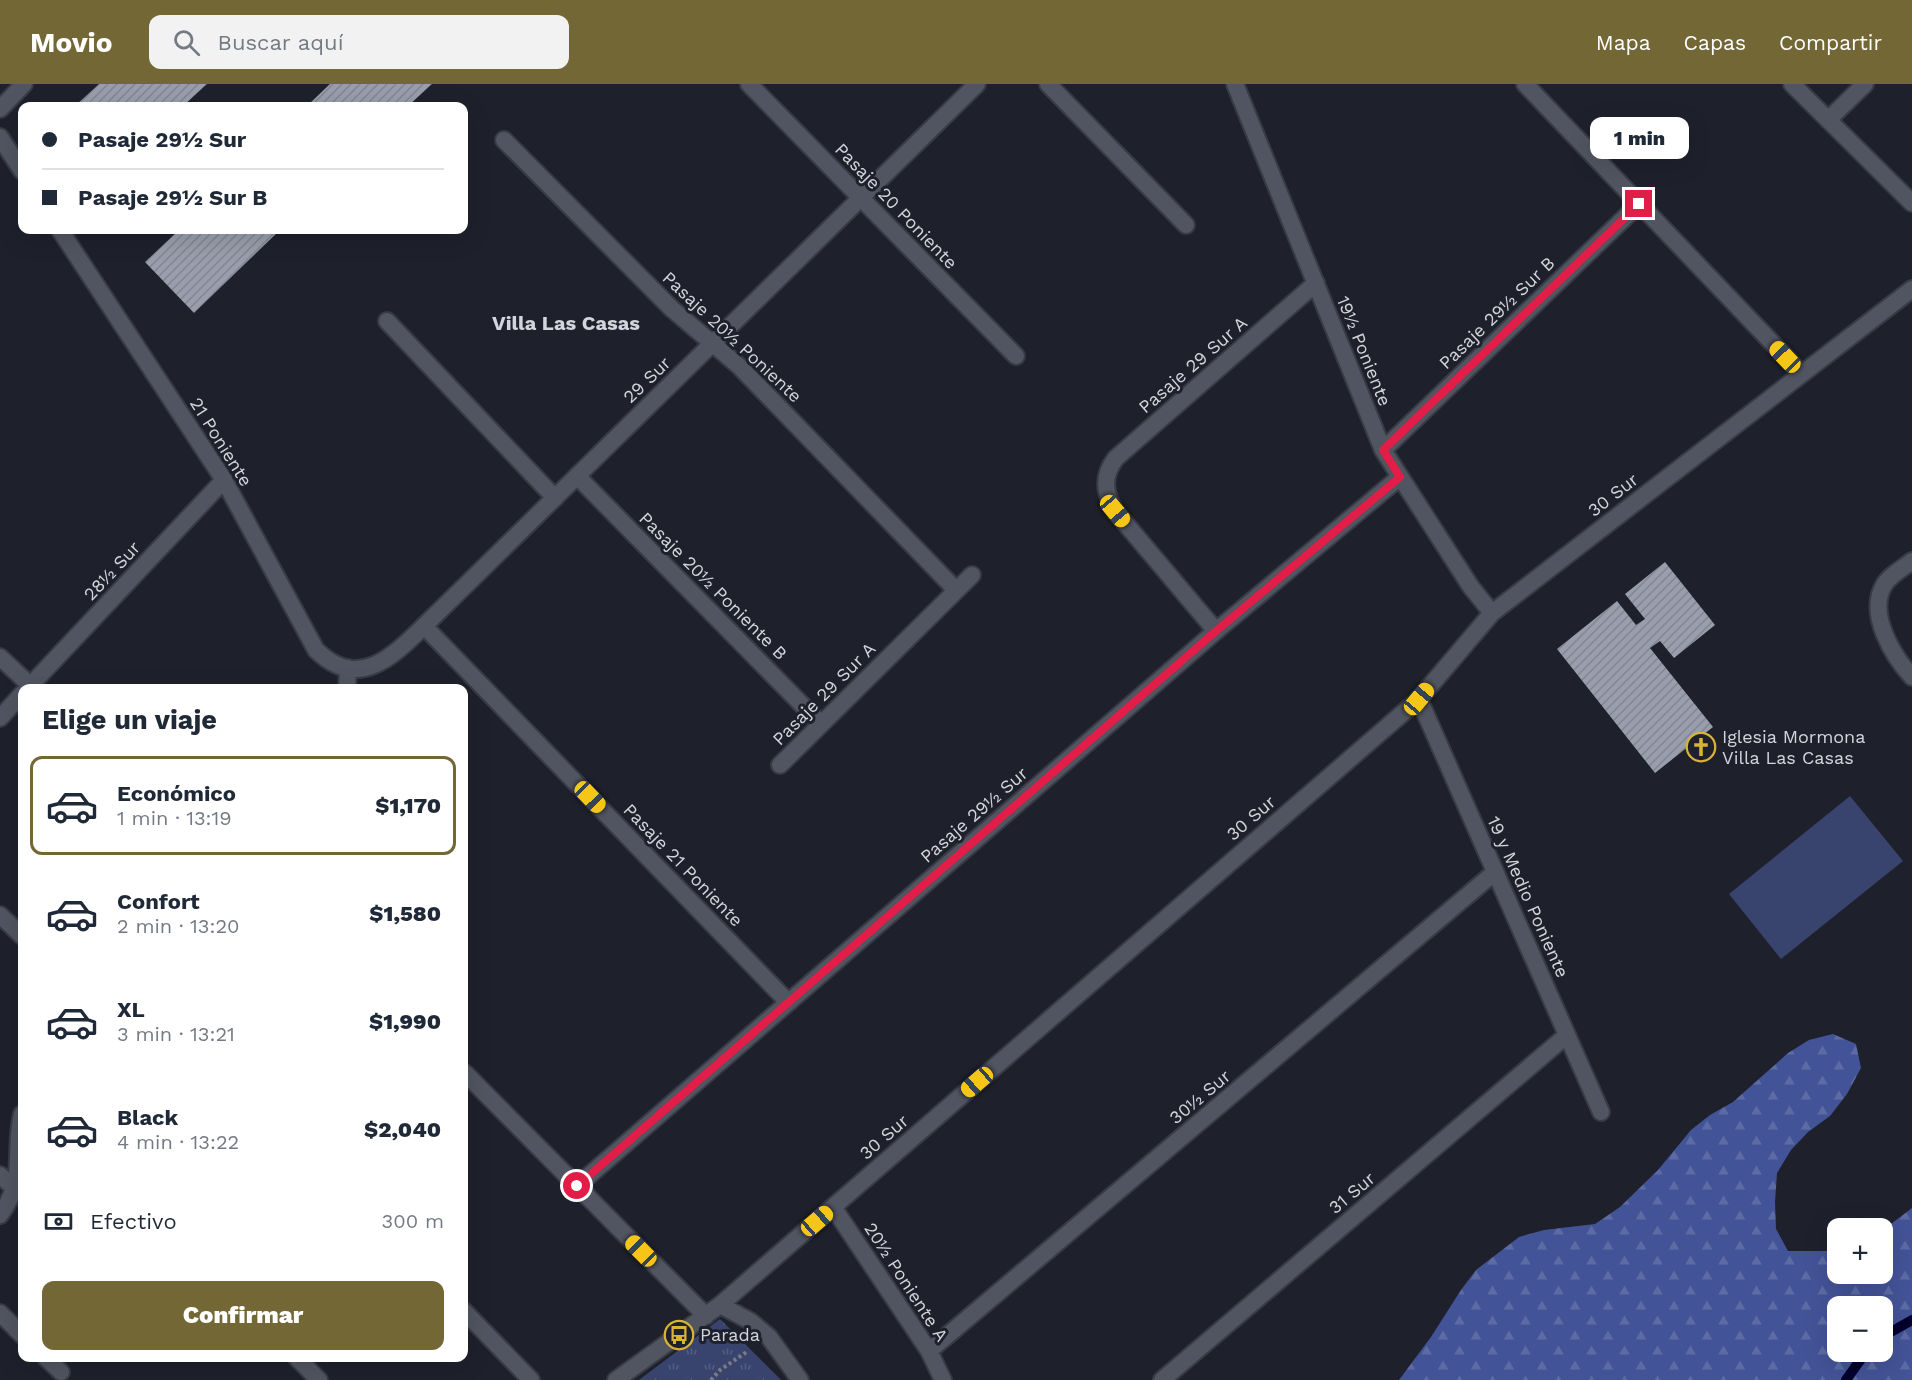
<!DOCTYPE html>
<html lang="es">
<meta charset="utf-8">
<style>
:root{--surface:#fff;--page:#f2f2f3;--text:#1f2937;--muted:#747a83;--line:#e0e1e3;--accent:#736736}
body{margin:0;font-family:"Work Sans",sans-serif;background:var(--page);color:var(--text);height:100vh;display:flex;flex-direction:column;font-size:22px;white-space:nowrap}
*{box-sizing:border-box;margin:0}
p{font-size:20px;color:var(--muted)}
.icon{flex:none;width:33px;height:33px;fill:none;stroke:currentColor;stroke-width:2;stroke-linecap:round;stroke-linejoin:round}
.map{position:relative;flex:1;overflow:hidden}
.sheet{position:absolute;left:18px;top:600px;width:450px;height:678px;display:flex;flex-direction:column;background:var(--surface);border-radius:12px;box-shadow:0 6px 24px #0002}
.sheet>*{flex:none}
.hud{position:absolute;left:18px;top:18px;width:450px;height:132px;border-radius:12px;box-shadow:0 6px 24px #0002;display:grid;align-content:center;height:132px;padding:0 24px;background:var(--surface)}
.controls{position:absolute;left:1827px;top:1134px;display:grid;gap:12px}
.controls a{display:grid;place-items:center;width:66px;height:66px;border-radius:12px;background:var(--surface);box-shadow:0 6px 24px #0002;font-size:30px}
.end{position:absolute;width:27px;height:27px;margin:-14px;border:8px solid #e11d48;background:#fff;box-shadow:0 0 0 3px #fff}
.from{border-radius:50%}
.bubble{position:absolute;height:42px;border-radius:12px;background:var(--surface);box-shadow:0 6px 24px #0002;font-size:20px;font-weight:800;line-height:42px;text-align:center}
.car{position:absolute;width:18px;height:36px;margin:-18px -9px;border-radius:8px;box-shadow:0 0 4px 2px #0007;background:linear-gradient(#f5c518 24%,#345 0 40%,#f5c518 0 76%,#345 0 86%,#f5c518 0)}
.hud b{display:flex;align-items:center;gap:21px;height:57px;font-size:22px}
.hud b+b{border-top:2px solid var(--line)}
.hud i{width:15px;height:15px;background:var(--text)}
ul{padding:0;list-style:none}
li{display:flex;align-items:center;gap:18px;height:99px;margin:0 12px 9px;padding:0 12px;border:3px solid transparent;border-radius:12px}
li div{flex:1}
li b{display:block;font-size:22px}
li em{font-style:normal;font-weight:800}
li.selected{border-color:var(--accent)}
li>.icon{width:54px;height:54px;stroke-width:1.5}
h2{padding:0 24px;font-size:27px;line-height:72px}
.pay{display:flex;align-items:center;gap:15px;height:66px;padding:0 24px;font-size:22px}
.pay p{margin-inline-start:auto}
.primary-button{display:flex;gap:12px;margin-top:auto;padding:12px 24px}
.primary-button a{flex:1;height:69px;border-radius:12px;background:var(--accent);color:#fff;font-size:24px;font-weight:800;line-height:69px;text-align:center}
header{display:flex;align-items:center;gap:36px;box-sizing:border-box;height:84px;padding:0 30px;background:var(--accent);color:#fff}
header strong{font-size:28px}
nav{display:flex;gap:33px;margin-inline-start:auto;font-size:21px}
.search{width:420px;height:54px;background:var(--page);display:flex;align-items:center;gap:15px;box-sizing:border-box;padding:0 21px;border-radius:12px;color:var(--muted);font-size:22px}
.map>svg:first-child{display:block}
.grass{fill:url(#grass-tufts)}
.forest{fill:url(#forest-firs);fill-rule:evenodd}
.pitch{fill:#39446e}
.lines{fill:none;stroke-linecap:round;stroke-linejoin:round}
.stream{stroke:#03002c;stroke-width:10}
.building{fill:url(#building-hatch)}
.service-casing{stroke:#393b44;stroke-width:20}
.minor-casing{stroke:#393b44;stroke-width:20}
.tertiary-casing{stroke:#393b44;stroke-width:20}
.path{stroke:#797b85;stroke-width:4;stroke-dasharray:3 3;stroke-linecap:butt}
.service{stroke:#515561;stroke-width:16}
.minor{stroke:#515561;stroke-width:16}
.tertiary{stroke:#515561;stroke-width:16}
.route{stroke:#e11d48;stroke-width:8}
.labels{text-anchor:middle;stroke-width:6;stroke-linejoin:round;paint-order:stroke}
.street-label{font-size:18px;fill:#d3d5dd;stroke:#1e212c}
.poi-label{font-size:18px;fill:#d3d5dd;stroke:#1e212c;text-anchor:start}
.neighbourhood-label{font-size:20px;font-weight:bold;fill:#d3d5dd;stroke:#1e212c}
</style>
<header>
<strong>Movio</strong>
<div class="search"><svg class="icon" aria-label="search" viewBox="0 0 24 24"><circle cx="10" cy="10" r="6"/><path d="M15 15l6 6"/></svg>Buscar aquí</div>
<nav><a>Mapa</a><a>Capas</a><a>Compartir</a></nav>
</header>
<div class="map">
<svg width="1912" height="1296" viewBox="0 0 1912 1296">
<defs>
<pattern id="grass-tufts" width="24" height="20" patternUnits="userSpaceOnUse" patternTransform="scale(1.5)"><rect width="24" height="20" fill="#39446e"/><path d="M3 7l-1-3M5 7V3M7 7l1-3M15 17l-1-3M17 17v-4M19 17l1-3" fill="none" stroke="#555e82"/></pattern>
<pattern id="forest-firs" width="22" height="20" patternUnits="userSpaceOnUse" patternTransform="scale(1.5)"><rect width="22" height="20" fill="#435397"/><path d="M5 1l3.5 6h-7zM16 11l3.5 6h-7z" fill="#5d6ba5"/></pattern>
<pattern id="building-hatch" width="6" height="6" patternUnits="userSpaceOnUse" patternTransform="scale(1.5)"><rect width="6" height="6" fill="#999eac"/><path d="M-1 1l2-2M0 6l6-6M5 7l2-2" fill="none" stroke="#828692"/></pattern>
</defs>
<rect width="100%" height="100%" fill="#1e212c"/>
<!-- grass -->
<path class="grass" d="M720,1235L781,1296H639Z"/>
<!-- forest -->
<path class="forest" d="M1833,950L1856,960L1861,984L1847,1010L1830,1032L1808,1048L1791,1066L1777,1089L1775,1118L1776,1145L1788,1167H1837L1838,1190H1882L1883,1146L1912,1124V1296H1399L1431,1253L1461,1206L1476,1186L1519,1153L1544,1146L1595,1140L1620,1123L1658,1086L1691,1046L1710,1031L1733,1018L1788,969L1809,956ZM1838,1222H1882V1268H1838Z"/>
<!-- pitch -->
<path class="pitch" d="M1850,712L1903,777L1781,875L1729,810Z"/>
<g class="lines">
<!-- stream -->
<path class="stream" d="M1882,1253L1912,1236
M1846,1296L1866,1268"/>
</g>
<!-- building -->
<path class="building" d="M99,0H207L183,22H75Z
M330,0H432L408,22H307Z
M179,146H280L194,229L145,178Z
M1665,478L1715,541L1674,574L1660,557L1650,564L1713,643L1655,689L1557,565L1617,517L1636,541L1645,535L1625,510Z"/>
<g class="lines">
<!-- service casing -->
<g class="service-casing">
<path id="service" d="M0,25L24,0"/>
</g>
<!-- minor casing -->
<g class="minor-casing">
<path id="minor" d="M749,0L1016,272
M1048,0L1186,141
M1235,0L1383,366L1471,503L1492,529
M1525,0L1801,289
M1792,0L1912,119
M1828,36L1865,0
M504,56L672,225L740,283L956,506
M387,237L555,414
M1383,366L1639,120
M577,392L821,640
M1912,477C1903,484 1889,492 1884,501C1867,530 1893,572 1912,593
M424,542L788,918
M1216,547L1115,427C1104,408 1102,392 1116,374L1316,199
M0,573L33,604
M28,604L224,396
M347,604L348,584
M1419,615L1601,1028
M0,634L22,610
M780,681L972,491
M0,831L22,852
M465,989L706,1232
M0,1091L15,1105
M577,1102L1216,547L1400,393
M833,1123L929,1267L943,1296
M0,1131C27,1094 13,1069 22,1030
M720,1221L750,1237L769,1253L800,1296
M464,1227L531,1296
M0,1229L22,1251
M929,1267L1495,788
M46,1274L61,1288
M297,1274L319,1296
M616,1296L720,1221L1419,615L1492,529L1912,205
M1162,1296L1567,951"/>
</g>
<!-- tertiary casing -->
<g class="tertiary-casing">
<path id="tertiary" d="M0,53L22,87
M60,146L224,396L316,566C358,607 391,574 424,542L977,0"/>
</g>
<!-- path -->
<path class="path" d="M711,1296L720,1286L748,1267"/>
<!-- service -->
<use href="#service" class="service"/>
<!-- minor -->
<use href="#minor" class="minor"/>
<!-- tertiary -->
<use href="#tertiary" class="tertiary"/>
</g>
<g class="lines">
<!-- route -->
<path class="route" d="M577,1102L1216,547L1400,393L1383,366L1639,120"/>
</g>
<!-- icons -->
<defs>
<g id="church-ring" transform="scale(1.5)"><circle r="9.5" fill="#1e212c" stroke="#d9b334" stroke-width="1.5"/><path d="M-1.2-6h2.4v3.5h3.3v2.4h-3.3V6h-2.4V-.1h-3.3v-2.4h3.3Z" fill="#d9b334"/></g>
<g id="bus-ring" transform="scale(1.5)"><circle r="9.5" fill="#1e212c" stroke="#d9b334" stroke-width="1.5"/><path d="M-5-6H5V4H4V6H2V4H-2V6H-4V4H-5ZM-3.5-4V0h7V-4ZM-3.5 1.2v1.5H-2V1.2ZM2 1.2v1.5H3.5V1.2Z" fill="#d9b334"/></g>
</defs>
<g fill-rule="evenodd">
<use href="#church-ring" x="1701" y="663"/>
<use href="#bus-ring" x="679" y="1251"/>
</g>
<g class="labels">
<!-- street labels -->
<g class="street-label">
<text transform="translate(896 122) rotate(46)" y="6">Pasaje 20 Poniente</text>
<text transform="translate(1497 229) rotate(-44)" y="6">Pasaje 29½ Sur B</text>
<text transform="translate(732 253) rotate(43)" y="6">Pasaje 20½ Poniente</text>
<text transform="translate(1364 267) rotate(68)" y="6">19½ Poniente</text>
<text transform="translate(1193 281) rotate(-41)" y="6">Pasaje 29 Sur A</text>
<text transform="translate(647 296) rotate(-44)" y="6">29 Sur</text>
<text transform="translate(221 358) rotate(58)" y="6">21 Poniente</text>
<text transform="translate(1613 411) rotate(-38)" y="6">30 Sur</text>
<text transform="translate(112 487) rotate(-47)" y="6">28½ Sur</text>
<text transform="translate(713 502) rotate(45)" y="6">Pasaje 20½ Poniente B</text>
<text transform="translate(824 610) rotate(-45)" y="6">Pasaje 29 Sur A</text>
<text transform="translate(974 731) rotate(-41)" y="6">Pasaje 29½ Sur</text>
<text transform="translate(1251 734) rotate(-41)" y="6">30 Sur</text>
<text transform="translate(683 781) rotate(46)" y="6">Pasaje 21 Poniente</text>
<text transform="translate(1528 813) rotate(66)" y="6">19 y Medio Poniente</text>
<text transform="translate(1200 1013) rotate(-40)" y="6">30½ Sur</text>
<text transform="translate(884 1053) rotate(-41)" y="6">30 Sur</text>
<text transform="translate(1352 1109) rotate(-40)" y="6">31 Sur</text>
<text transform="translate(906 1198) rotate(57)" y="6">20½ Poniente A</text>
</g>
<!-- poi labels -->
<g class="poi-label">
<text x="1722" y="659">Iglesia Mormona<tspan x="1722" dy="21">Villa Las Casas</tspan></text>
<text x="700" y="1257">Parada</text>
</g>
<!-- neighbourhood labels -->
<g class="neighbourhood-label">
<text x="566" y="246">Villa Las Casas</text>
</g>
</g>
</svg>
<div class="controls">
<a>+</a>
<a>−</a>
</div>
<i class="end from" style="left:577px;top:1102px"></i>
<i class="end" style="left:1639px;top:120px"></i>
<div class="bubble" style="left:1590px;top:33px;width:99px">1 min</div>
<i class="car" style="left:1785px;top:273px;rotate:316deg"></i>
<i class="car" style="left:1115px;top:427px;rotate:140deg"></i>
<i class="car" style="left:1419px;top:615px;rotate:40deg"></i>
<i class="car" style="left:590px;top:713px;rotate:136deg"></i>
<i class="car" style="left:977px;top:998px;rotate:229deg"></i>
<i class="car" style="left:817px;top:1137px;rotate:49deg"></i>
<i class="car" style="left:641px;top:1167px;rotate:315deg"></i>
<div class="hud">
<b><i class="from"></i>Pasaje 29½ Sur</b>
<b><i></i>Pasaje 29½ Sur B</b>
</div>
<section class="sheet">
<h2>Elige un viaje</h2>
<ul>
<li class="selected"><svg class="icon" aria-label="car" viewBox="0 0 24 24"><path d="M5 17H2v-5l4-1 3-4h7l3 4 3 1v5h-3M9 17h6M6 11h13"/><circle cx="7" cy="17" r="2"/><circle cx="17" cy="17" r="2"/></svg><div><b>Económico</b><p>1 min · 13:19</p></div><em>$1,170</em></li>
<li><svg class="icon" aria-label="car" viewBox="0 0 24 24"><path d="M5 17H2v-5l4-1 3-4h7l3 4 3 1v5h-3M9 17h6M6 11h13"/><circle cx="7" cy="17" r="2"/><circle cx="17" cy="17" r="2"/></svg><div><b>Confort</b><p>2 min · 13:20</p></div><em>$1,580</em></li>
<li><svg class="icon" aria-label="car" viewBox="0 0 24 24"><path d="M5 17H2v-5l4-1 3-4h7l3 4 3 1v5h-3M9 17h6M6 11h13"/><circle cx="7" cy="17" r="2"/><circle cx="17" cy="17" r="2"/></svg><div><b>XL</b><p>3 min · 13:21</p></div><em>$1,990</em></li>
<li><svg class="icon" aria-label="car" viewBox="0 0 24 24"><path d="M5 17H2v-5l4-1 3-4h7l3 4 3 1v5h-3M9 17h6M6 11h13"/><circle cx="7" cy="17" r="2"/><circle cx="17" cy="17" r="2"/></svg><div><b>Black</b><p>4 min · 13:22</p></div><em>$2,040</em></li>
</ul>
<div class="pay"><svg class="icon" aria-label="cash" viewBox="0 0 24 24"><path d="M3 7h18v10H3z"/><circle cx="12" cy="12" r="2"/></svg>Efectivo<p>300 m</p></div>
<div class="primary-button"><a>Confirmar</a></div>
</section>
</div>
